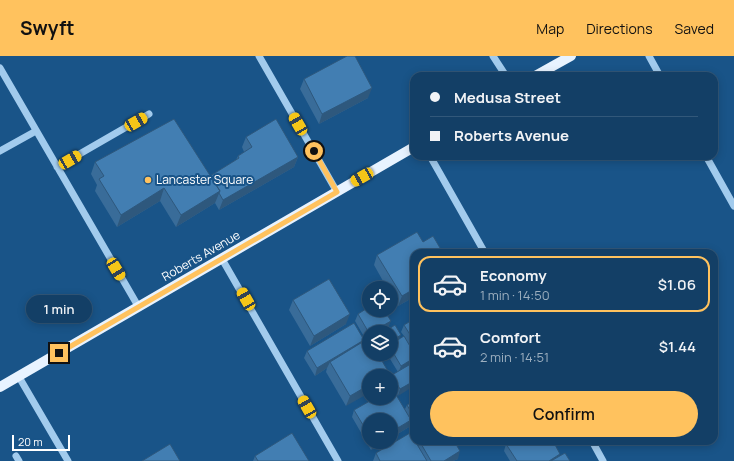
<!DOCTYPE html>
<meta charset="utf-8">
<style>
:root{--surface:#133f66;--page:#1c466c;--text:#f1f3f6;--muted:#9dafbf;--line:#32587a;--accent:#ffc25e}
body{margin:0;font-family:Manrope,sans-serif;background:var(--page);color:var(--text);height:100vh;display:flex;flex-direction:column;font-size:15px;white-space:nowrap}
*{box-sizing:border-box;margin:0}
p{font-size:13px;color:var(--muted)}
.icon{flex:none;width:22px;height:22px;fill:none;stroke:currentColor;stroke-width:2;stroke-linecap:round;stroke-linejoin:round}
.map{position:relative;flex:1;overflow:hidden}
.side{position:absolute;left:410px;top:193px;width:308px;height:196px;display:flex;flex-direction:column;background:var(--surface);border-radius:12px;box-shadow:0 2px 10px #0003,0 0 0 1px var(--line)}
.side>*{flex:none}
.top-card{position:absolute;left:410px;top:16px;width:308px;height:88px;border-radius:12px;box-shadow:0 2px 10px #0003,0 0 0 1px var(--line);display:grid;align-content:center;height:88px;padding:0 20px;background:var(--surface)}
.controls{position:absolute;left:362px;top:225px;display:grid;gap:8px}
.controls a{display:grid;place-items:center;width:36px;height:36px;border-radius:50%;background:var(--surface);box-shadow:0 2px 10px #0003,0 0 0 1px var(--line);font-size:20px}
.scale{position:absolute;left:12px;bottom:10px;width:58px;box-sizing:border-box;padding-left:4px;border:2px solid #fff;border-top:0;font-size:11px;line-height:14px;white-space:nowrap;color:#fff;-webkit-text-stroke:3px #195488;paint-order:stroke}
.end{position:absolute;width:18px;height:18px;margin:-9px;border:5px solid #ffc25e;background:#111;box-shadow:0 0 0 2px #111}
.from{border-radius:50%}
.bubble{position:absolute;height:28px;border-radius:14px;background:var(--surface);box-shadow:0 2px 10px #0003,0 0 0 1px var(--line);font-size:13px;font-weight:600;line-height:28px;text-align:center}
.car{position:absolute;width:12px;height:24px;margin:-12px -6px;border-radius:5px;box-shadow:0 0 3px 1px #0007;background:linear-gradient(#f5c518 24%,#345 0 40%,#f5c518 0 76%,#345 0 86%,#f5c518 0)}
.top-card b{display:flex;align-items:center;gap:14px;height:38px;font-size:15px}
.top-card b+b{border-top:1px solid var(--line)}
.top-card i{width:10px;height:10px;background:var(--text)}
ul{padding:7px 0 0;list-style:none}
li{display:flex;align-items:center;gap:12px;height:56px;margin:0 8px 6px;padding:0 12px;border:2px solid transparent;border-radius:12px}
li div{flex:1}
li b{display:block;font-size:15px}
li em{font-style:normal;font-weight:600}
li.active{border-color:var(--accent)}
li>.icon{width:36px;height:36px;stroke-width:1.5}
.action{display:flex;gap:8px;margin-top:auto;padding:8px 20px}
.action a{flex:1;height:46px;border-radius:24px;background:var(--accent);color:#111;font-size:16px;font-weight:600;line-height:46px;text-align:center}
header{display:flex;align-items:center;gap:24px;box-sizing:border-box;height:56px;padding:0 20px;background:var(--accent);color:#111}
header strong{font-size:19px}
nav{display:flex;gap:22px;margin-inline-start:auto;font-size:14px}
.map>svg:first-child{display:block}
.lines{fill:none;stroke-linecap:round;stroke-linejoin:round}
.minor{stroke:#a2cbed;stroke-width:7}
.major{stroke:#e8f3ff;stroke-width:10}
.wall{fill:#396c99}
.shaded-wall{fill:#2e587d}
.building{fill:#427eb2;stroke:#2e587d}
.route{stroke:#ffc25e;stroke-width:5}
.poi-dot{fill:#ffc25e;stroke:#195488;stroke-width:1.5}
.labels{text-anchor:middle;stroke-width:4;stroke-linejoin:round;paint-order:stroke}
.poi-label{font-size:12px;fill:#fff;stroke:#195488;text-anchor:start}
.street-label{font-size:12px;fill:#fff;stroke:#195488}
</style>
<header>
<strong>Swyft</strong>
<nav><a>Map</a><a>Directions</a><a>Saved</a></nav>
</header>
<div class="map">
<svg width="734" height="405" viewBox="0 0 734 405">
<rect width="100%" height="100%" fill="#195488"/>
<g class="lines">
<!-- minor -->
<path class="minor" d="M259,0L337,136
M493,0L506,20
M649,0L660,20
M0,12L138,250
M0,95L36,75
M430,100L485,197
M706,100L734,150
M57,111L149,58
M222,203L338,405
M19,321L68,405
M592,385L603,405
M16,400L19,405"/>
<!-- major -->
<path class="major" d="M535,20L571,0
M0,331L414,91"/>
</g>
<!-- wall -->
<path class="wall" d="M304,23L368,42L319,68L300,33Z
M246,81L298,101L294,111L219,154L215,147L176,171L160,145L117,171L95,135L97,129L91,118L95,106L210,120L236,104L238,100L244,96L242,91Z
M414,197V241L398,250L391,238V232H387L374,209L377,199Z
M293,244L346,268L310,290L289,254Z
M358,258L388,272L381,276H369V298L389,317L388,320H369L346,350L326,316L327,312L315,320L304,302L307,295L364,284V285L366,284L355,265Z
M414,263V302L398,340L391,329V322L392,319L398,316L387,298H391V288L404,280L401,276L404,269Z
M414,345V372L410,367L409,371L391,382V364H369V386H384L371,394L352,361L354,354L405,353L407,349Z
M420,386L458,403L453,405H373L376,397L418,391Z
M506,388L560,400L570,405H510L504,395Z
M255,400L309,405H253Z"/>
<!-- shaded-wall -->
<path class="shaded-wall" d="M372,32L368,42L319,68L322,58Z
M298,101L294,111L219,154L223,144Z
M164,132L160,145L117,171L121,159Z
M220,135L215,147L176,171L181,159Z
M414,233V241L398,250L402,240Z
M350,258L346,268L310,290L314,280Z
M391,265L388,272L381,276H372Z
M401,279L399,283L391,288V285Z
M364,284L362,291L330,306L327,312L315,320L317,312Z
M414,302V308L398,317L401,310Z
M414,325V330L398,340L400,333Z
M369,329V337L346,350L350,340Z
M411,364L409,371L391,382V376Z
M501,385H505L500,388Z
M374,386H384L371,394Z
M460,395L458,403L453,405H444Z
M560,398L558,405H549Z"/>
<!-- building -->
<path class="building" d="M347,0H355L372,32L322,58L304,23Z
M174,63L220,135L181,159L164,132L121,159L99,123L104,120L95,106Z
M276,63L298,101L223,144L219,137L220,135L210,120L239,102L238,100L252,91L246,81Z
M417,176L423,186L433,180L443,197H414V233L402,240L377,199Z
M329,223L350,258L314,280L293,244Z
M369,251V254H384L391,265L372,276H369V277L358,258Z
M414,263V285L404,269Z
M354,267L364,284L317,312L307,295Z
M395,269L401,279L391,285V276H384Z
M404,280L414,297V302L401,310L391,293V288Z
M369,282V298H378L389,317L384,320H369V329L350,340L330,306Z
M414,306V325L400,333L392,319Z
M391,332H392L411,364L391,376V364H369V379L354,354L375,342H391Z
M414,345V361L407,349Z
M292,377L309,405H258L255,400Z
M410,377L414,383V385H415L427,405H380L376,397Z
M422,385H454L460,395L444,405H431L420,386Z
M511,385H553L560,398L549,405H517L506,388Z
M170,388L180,405H142Z
M565,397L570,405H551Z"/>
<g class="lines">
<!-- route -->
<path class="route" d="M59,297L337,136L314,95"/>
</g>
<!-- markers -->
<circle class="poi-dot" cx="148" cy="124" r="4"/>
<g class="labels">
<!-- poi labels -->
<g class="poi-label">
<text x="156" y="128">Lancaster Square</text>
</g>
<!-- street labels -->
<g class="street-label">
<text transform="translate(201 200) rotate(-30)" y="4">Roberts Avenue</text>
</g>
</g>
</svg>
<div class="controls">
<a><svg class="icon" aria-label="locate" viewBox="0 0 24 24"><circle cx="12" cy="12" r="6"/><path d="M12 2v4M12 18v4M2 12h4M18 12h4"/></svg></a>
<a><svg class="icon" aria-label="layers" viewBox="0 0 24 24"><path d="M12 4l9 5-9 5-9-5zM3 14l9 5 9-5"/></svg></a>
<a>+</a>
<a>−</a>
</div>
<div class="scale">20 m</div>
<i class="end from" style="left:314px;top:95px"></i>
<i class="end" style="left:59px;top:297px"></i>
<div class="bubble" style="left:26px;top:239px;width:66px">1 min</div>
<i class="car" style="left:136px;top:66px;rotate:60deg"></i>
<i class="car" style="left:298px;top:68px;rotate:330deg"></i>
<i class="car" style="left:70px;top:104px;rotate:60deg"></i>
<i class="car" style="left:362px;top:121px;rotate:240deg"></i>
<i class="car" style="left:116px;top:213px;rotate:149deg"></i>
<i class="car" style="left:246px;top:243px;rotate:330deg"></i>
<i class="car" style="left:307px;top:351px;rotate:330deg"></i>
<div class="top-card">
<b><i class="from"></i>Medusa Street</b>
<b><i></i>Roberts Avenue</b>
</div>
<section class="side">
<ul>
<li class="active"><svg class="icon" aria-label="car" viewBox="0 0 24 24"><path d="M5 17H2v-5l4-1 3-4h7l3 4 3 1v5h-3M9 17h6M6 11h13"/><circle cx="7" cy="17" r="2"/><circle cx="17" cy="17" r="2"/></svg><div><b>Economy</b><p>1 min · 14:50</p></div><em>$1.06</em></li>
<li><svg class="icon" aria-label="car" viewBox="0 0 24 24"><path d="M5 17H2v-5l4-1 3-4h7l3 4 3 1v5h-3M9 17h6M6 11h13"/><circle cx="7" cy="17" r="2"/><circle cx="17" cy="17" r="2"/></svg><div><b>Comfort</b><p>2 min · 14:51</p></div><em>$1.44</em></li>
</ul>
<div class="action"><a>Confirm</a></div>
</section>
</div>
